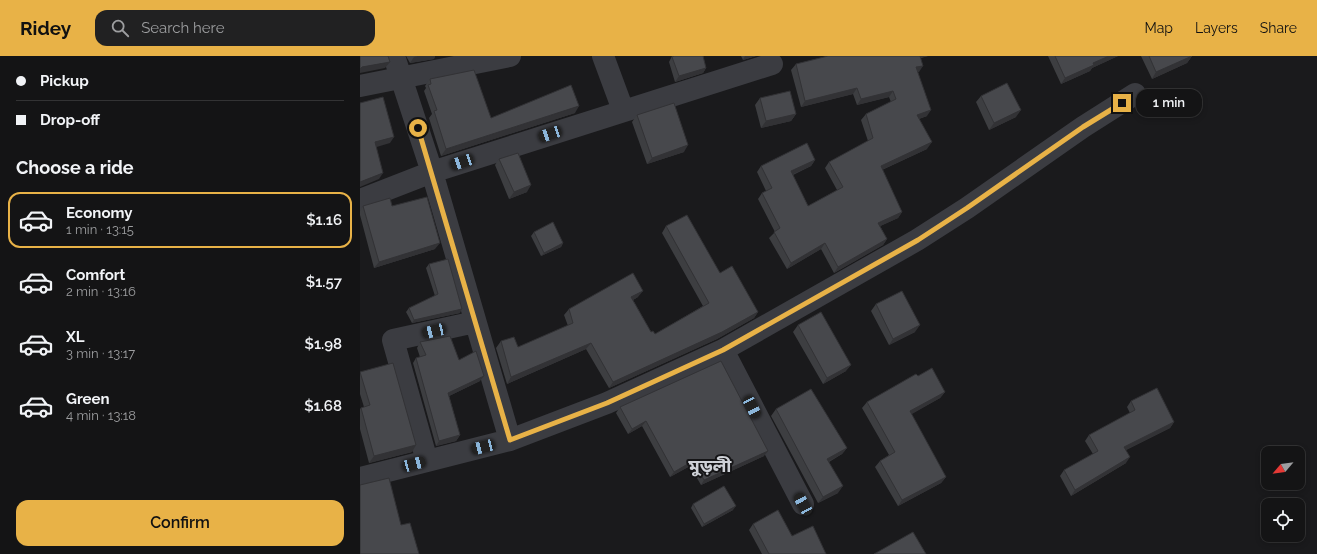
<!DOCTYPE html>
<meta charset="utf-8">
<style>
:root{--surface:#141415;--page:#212122;--text:#f1f3f6;--muted:#9d9ea0;--line:#333334;--accent:#e8b247}
body{margin:0;font-family:Raleway,"Noto Sans Bengali",sans-serif;background:var(--page);color:var(--text);height:100vh;display:flex;flex-direction:column;font-size:15px;white-space:nowrap}
*{box-sizing:border-box;margin:0}
p{font-size:13px;color:var(--muted)}
.icon{flex:none;width:22px;height:22px;fill:none;stroke:currentColor;stroke-width:2;stroke-linecap:round;stroke-linejoin:round}
.map{position:relative;flex:1;overflow:hidden}
.sheet{display:flex;flex-direction:column;background:var(--surface);width:360px}
.sheet>*{flex:none}
.banner{display:grid;align-content:center;height:88px;padding:0 16px;background:var(--surface)}
.needle{width:26px;rotate:241deg}
.fabs{position:absolute;left:901px;top:390px;display:grid;gap:8px}
.fabs a{display:grid;place-items:center;width:44px;height:44px;border-radius:8px;background:var(--surface);box-shadow:0 2px 6px #0003,0 0 0 1px var(--line);font-size:20px}
.end{position:absolute;width:18px;height:18px;margin:-9px;border:5px solid #e8b247;background:#111;box-shadow:0 0 0 2px #111}
.from{border-radius:50%}
.bubble{position:absolute;height:28px;border-radius:12px;background:var(--surface);box-shadow:0 2px 6px #0003,0 0 0 1px var(--line);font-size:13px;font-weight:600;line-height:28px;text-align:center}
.car{position:absolute;width:12px;height:24px;margin:-12px -6px;border-radius:5px;box-shadow:0 0 3px 1px #0007;background:linear-gradient(#222 24%,#8ab4d8 0 40%,#222 0 76%,#8ab4d8 0 86%,#222 0)}
.banner b{display:flex;align-items:center;gap:14px;height:38px;font-size:15px}
.banner b+b{border-top:1px solid var(--line)}
.banner i{width:10px;height:10px;background:var(--text)}
ul{padding:0;list-style:none}
li{display:flex;align-items:center;gap:12px;height:56px;margin:0 8px 6px;padding:0 8px;border:2px solid transparent;border-radius:12px}
li div{flex:1}
li b{display:block;font-size:15px}
li em{font-style:normal;font-weight:600}
li.on{border-color:var(--accent)}
li>.icon{width:36px;height:36px;stroke-width:1.5}
h2{padding:0 16px;font-size:18px;line-height:48px}
.cta{display:flex;gap:8px;margin-top:auto;padding:8px 16px}
.cta a{flex:1;height:46px;border-radius:12px;background:var(--accent);color:#111;font-size:16px;font-weight:600;line-height:46px;text-align:center}
header{display:flex;align-items:center;gap:24px;box-sizing:border-box;height:56px;padding:0 20px;background:var(--accent);color:#111}
header strong{font-size:19px}
nav{display:flex;gap:22px;margin-inline-start:auto;font-size:14px}
.search{width:280px;height:36px;background:var(--page);display:flex;align-items:center;gap:10px;box-sizing:border-box;padding:0 14px;border-radius:12px;color:var(--muted);font-size:15px}
main{display:flex;flex:1;min-height:0}
.map>svg:first-child{display:block}
.lines{fill:none;stroke-linecap:round;stroke-linejoin:round}
.minor{stroke:#3b3c41;stroke-width:22}
.wall{fill:#3d3e41}
.shaded-wall{fill:#323235}
.building{fill:#47484c;stroke:#323235}
.route{stroke:#e8b247;stroke-width:5}
.labels{text-anchor:middle;stroke-width:4;stroke-linejoin:round;paint-order:stroke}
.district-label{font-size:18px;font-weight:bold;fill:#ced1d7;stroke:#151517}
</style>
<header>
<strong>Ridey</strong>
<div class="search"><svg class="icon" aria-label="search" viewBox="0 0 24 24"><circle cx="10" cy="10" r="6"/><path d="M15 15l6 6"/></svg>Search here</div>
<nav><a>Map</a><a>Layers</a><a>Share</a></nav>
</header>
<main>
<section class="sheet">
<div class="banner">
<b><i class="from"></i>Pickup</b>
<b><i></i>Drop-off</b>
</div>
<h2>Choose a ride</h2>
<ul>
<li class="on"><svg class="icon" aria-label="car" viewBox="0 0 24 24"><path d="M5 17H2v-5l4-1 3-4h7l3 4 3 1v5h-3M9 17h6M6 11h13"/><circle cx="7" cy="17" r="2"/><circle cx="17" cy="17" r="2"/></svg><div><b>Economy</b><p>1 min · 13:15</p></div><em>$1.16</em></li>
<li><svg class="icon" aria-label="car" viewBox="0 0 24 24"><path d="M5 17H2v-5l4-1 3-4h7l3 4 3 1v5h-3M9 17h6M6 11h13"/><circle cx="7" cy="17" r="2"/><circle cx="17" cy="17" r="2"/></svg><div><b>Comfort</b><p>2 min · 13:16</p></div><em>$1.57</em></li>
<li><svg class="icon" aria-label="car" viewBox="0 0 24 24"><path d="M5 17H2v-5l4-1 3-4h7l3 4 3 1v5h-3M9 17h6M6 11h13"/><circle cx="7" cy="17" r="2"/><circle cx="17" cy="17" r="2"/></svg><div><b>XL</b><p>3 min · 13:17</p></div><em>$1.98</em></li>
<li><svg class="icon" aria-label="car" viewBox="0 0 24 24"><path d="M5 17H2v-5l4-1 3-4h7l3 4 3 1v5h-3M9 17h6M6 11h13"/><circle cx="7" cy="17" r="2"/><circle cx="17" cy="17" r="2"/></svg><div><b>Green</b><p>4 min · 13:18</p></div><em>$1.68</em></li>
</ul>
<div class="cta"><a>Confirm</a></div>
</section>
<div class="map">
<svg width="957" height="498" viewBox="0 0 957 498">
<rect width="100%" height="100%" fill="#1a1a1c"/>
<g class="lines">
<!-- minor -->
<path class="minor" d="M34,0L72,116L150,384
M243,0L263,54
M0,30L150,0
M0,144L72,116L412,8
M363,294L443,448
M67,405L33,284L115,266
M0,422L150,384L247,347L363,294L557,184L607,152L723,71L775,38"/>
</g>
<!-- wall -->
<path class="wall" d="M46,0H75L74,3L50,7Z
M312,0H343L346,12L343,17L315,26L309,6Z
M381,0H396L383,4Z
M468,0H568L561,2L559,16H557L567,60L559,63L567,93L522,114L542,156L538,162L520,170L527,183L523,189L474,217L461,193L427,213L409,182L415,176L398,143L402,137L406,135L397,116L401,110L455,104L451,110L433,119L448,150L477,134L465,112L469,106L508,85L501,64L506,58L531,46L529,41L497,49L493,38L441,51L431,14L436,8Z
M688,0H758L732,12L730,15L701,28Z
M781,0H832L827,7L792,23Z
M70,23L131,62L215,57L81,100L69,62L72,58L64,35L66,32L65,30Z
M621,40L656,61L629,74L616,46Z
M400,42L436,58L431,65L401,72L395,49Z
M277,59L324,96L287,108L272,66Z
M139,103L167,136L149,143L135,109Z
M3,150H32L75,193L14,212L0,159V155Z
M306,170L360,217L398,256L394,262L357,283L249,332L226,293L147,328L136,292L141,285L158,291L208,270L204,259L209,253L278,241L273,244L291,276L295,278L343,250L302,177Z
M174,176L203,187L201,191L181,200L171,180Z
M69,208L100,257L52,267L46,256L49,252L75,240L66,212Z
M516,248L555,276L529,289L511,255Z
M438,269L486,315L463,328L433,276Z
M60,286L99,304L120,325L89,340L100,379L96,385L76,390L53,307L56,302L60,301L57,292Z
M0,316L56,389L52,396L9,407L0,373V353L1,352L4,351L0,338Z
M558,320L585,336L580,342L551,358L586,421L581,427L538,450L515,411L520,405L529,399L502,352L507,346Z
M771,345L814,366L810,372L766,394V407L711,440L700,420L704,414L733,398L725,385L729,379L770,357L767,351Z
M260,351L404,400L341,429L330,410L310,421L282,370L268,378L256,357Z
M416,353L487,392L482,398L469,406L478,437L458,447L411,360Z
M333,448L373,454L342,471L331,452Z
M393,468L432,480L466,498H402L389,474Z"/>
<!-- shaded-wall -->
<path class="shaded-wall" d="M58,0H75L74,3L50,7L54,1Z
M385,0H396L383,4Z
M557,0H568L555,3Z
M749,0H758L732,12L730,15L701,28L705,22L733,7Z
M832,0L827,7L792,23L796,16Z
M30,6L25,12L0,17V13L2,11Z
M563,10L559,16L551,18L556,11Z
M346,12L343,17L315,26L319,20Z
M497,32L493,38L441,51L445,45Z
M533,35L529,41L497,49L501,43Z
M219,50L215,57L81,100L86,93Z
M571,54L567,60L552,65L557,59Z
M661,54L656,61L629,74L634,67Z
M436,58L431,65L401,72L406,65Z
M34,81L30,87L10,93L15,86Z
M572,86L567,93L517,116L521,110Z
M328,89L324,96L287,108L292,102Z
M455,104L451,110L427,121L431,115Z
M23,117L19,123L0,131V126Z
M171,129L167,136L149,143L154,136Z
M542,156L538,162L514,173L518,167Z
M527,183L523,189L474,217L478,211Z
M80,187L75,193L14,212L19,206Z
M203,187L201,191L181,200L184,197Z
M465,187L461,193L427,213L431,207Z
M283,235L278,241L267,247L271,241Z
M102,253L100,257L52,267L54,264Z
M398,256L394,262L357,283L249,332L253,326Z
M560,269L555,276L529,289L533,283Z
M231,287L226,293L147,328L151,321Z
M491,309L486,315L463,328L467,322Z
M124,320L120,325L85,342L88,337Z
M585,336L580,342L545,362L550,355Z
M286,365L282,370L268,378L272,373Z
M814,366L810,372L760,397L764,391Z
M100,379L96,385L76,390L79,385Z
M56,389L52,396L9,407L14,400Z
M487,392L482,398L462,409L467,403Z
M408,395L404,400L341,429L344,424Z
M770,401L766,407L711,440L715,434Z
M333,405L330,410L310,421L314,416Z
M586,421L581,427L538,450L542,444Z
M483,430L478,437L458,447L463,441Z
M376,450L373,454L342,471L344,468Z"/>
<!-- building -->
<path class="building" d="M0,0H28L30,6L2,11L0,13Z
M314,0H343L346,12L319,20L312,1Z
M468,0H560L563,10L556,11L571,54L557,59L572,86L521,110L542,156L518,167L527,183L478,211L465,187L431,207L414,176L420,172L402,137L412,132L401,110L447,87L455,104L431,115L448,150L483,131L469,106L513,82L506,58L536,43L533,35L501,43L497,32L445,45L436,8Z
M695,0H749L733,7L734,9L705,22Z
M789,0H832L796,16Z
M114,14L131,62L211,29L219,50L86,93L74,55L77,54L68,29L71,28L70,23Z
M647,27L661,54L634,67L621,40Z
M430,35L436,58L406,65L400,42Z
M23,41L34,81L15,86L23,117L0,126V47Z
M314,47L328,89L292,102L277,59Z
M158,97L171,129L154,136L139,103Z
M67,141L80,187L19,206L3,150L30,142L32,150Z
M327,159L360,217L372,210L398,256L362,276L253,326L231,287L151,321L141,285L154,281L158,291L213,267L209,253L273,217L283,235L271,241L291,276L293,275L295,278L349,247L306,170Z
M193,166L203,187L184,197L174,176Z
M88,203L102,253L54,264L49,252L78,238L69,208Z
M542,235L560,269L533,283L516,248Z
M461,256L491,309L467,322L438,269Z
M90,280L99,304L116,295L124,320L88,337L100,379L79,385L56,302L66,299L60,286Z
M361,305L408,395L344,424L333,405L314,416L286,365L272,373L260,351Z
M33,307L56,389L14,400L1,352L10,349L0,316Z
M572,312L585,336L550,355L586,421L542,444L520,405L535,396L507,346L556,318L558,320Z
M797,332L814,366L764,391L770,401L715,434L704,414L738,395L729,379L775,354L771,345Z
M451,333L487,392L467,403L483,430L463,441L416,353Z
M29,422L41,469L50,467L59,498H0V429Z
M364,430L376,450L344,468L333,448Z
M418,454L432,480L453,470L466,498H409L393,468Z
M553,476L566,498H514Z"/>
<g class="lines">
<!-- route -->
<path class="route" d="M58,72L150,384L247,347L363,294L558,184L607,152L723,71L762,47"/>
</g>
<g class="labels">
<!-- district labels -->
<g class="district-label">
<text x="350" y="416">মুড়লী</text>
</g>
</g>
</svg>
<div class="fabs">
<a><svg class="needle" viewBox="-14 -14 28 28"><path d="M0-13l5 13h-10z" fill="#e53935"/><path d="M0 13l5-13h-10z" fill="#9d9ea0"/></svg></a>
<a><svg class="icon" aria-label="locate" viewBox="0 0 24 24"><circle cx="12" cy="12" r="6"/><path d="M12 2v4M12 18v4M2 12h4M18 12h4"/></svg></a>
</div>
<i class="end from" style="left:58px;top:72px"></i>
<i class="end" style="left:762px;top:47px"></i>
<div class="bubble" style="left:776px;top:33px;width:66px">1 min</div>
<i class="car" style="left:190px;top:78px;rotate:252deg"></i>
<i class="car" style="left:102px;top:106px;rotate:252deg"></i>
<i class="car" style="left:74px;top:275px;rotate:257deg"></i>
<i class="car" style="left:392px;top:351px;rotate:153deg"></i>
<i class="car" style="left:123px;top:391px;rotate:256deg"></i>
<i class="car" style="left:54px;top:408px;rotate:75deg"></i>
<i class="car" style="left:443px;top:448px;rotate:331deg"></i>
</div>
</main>
